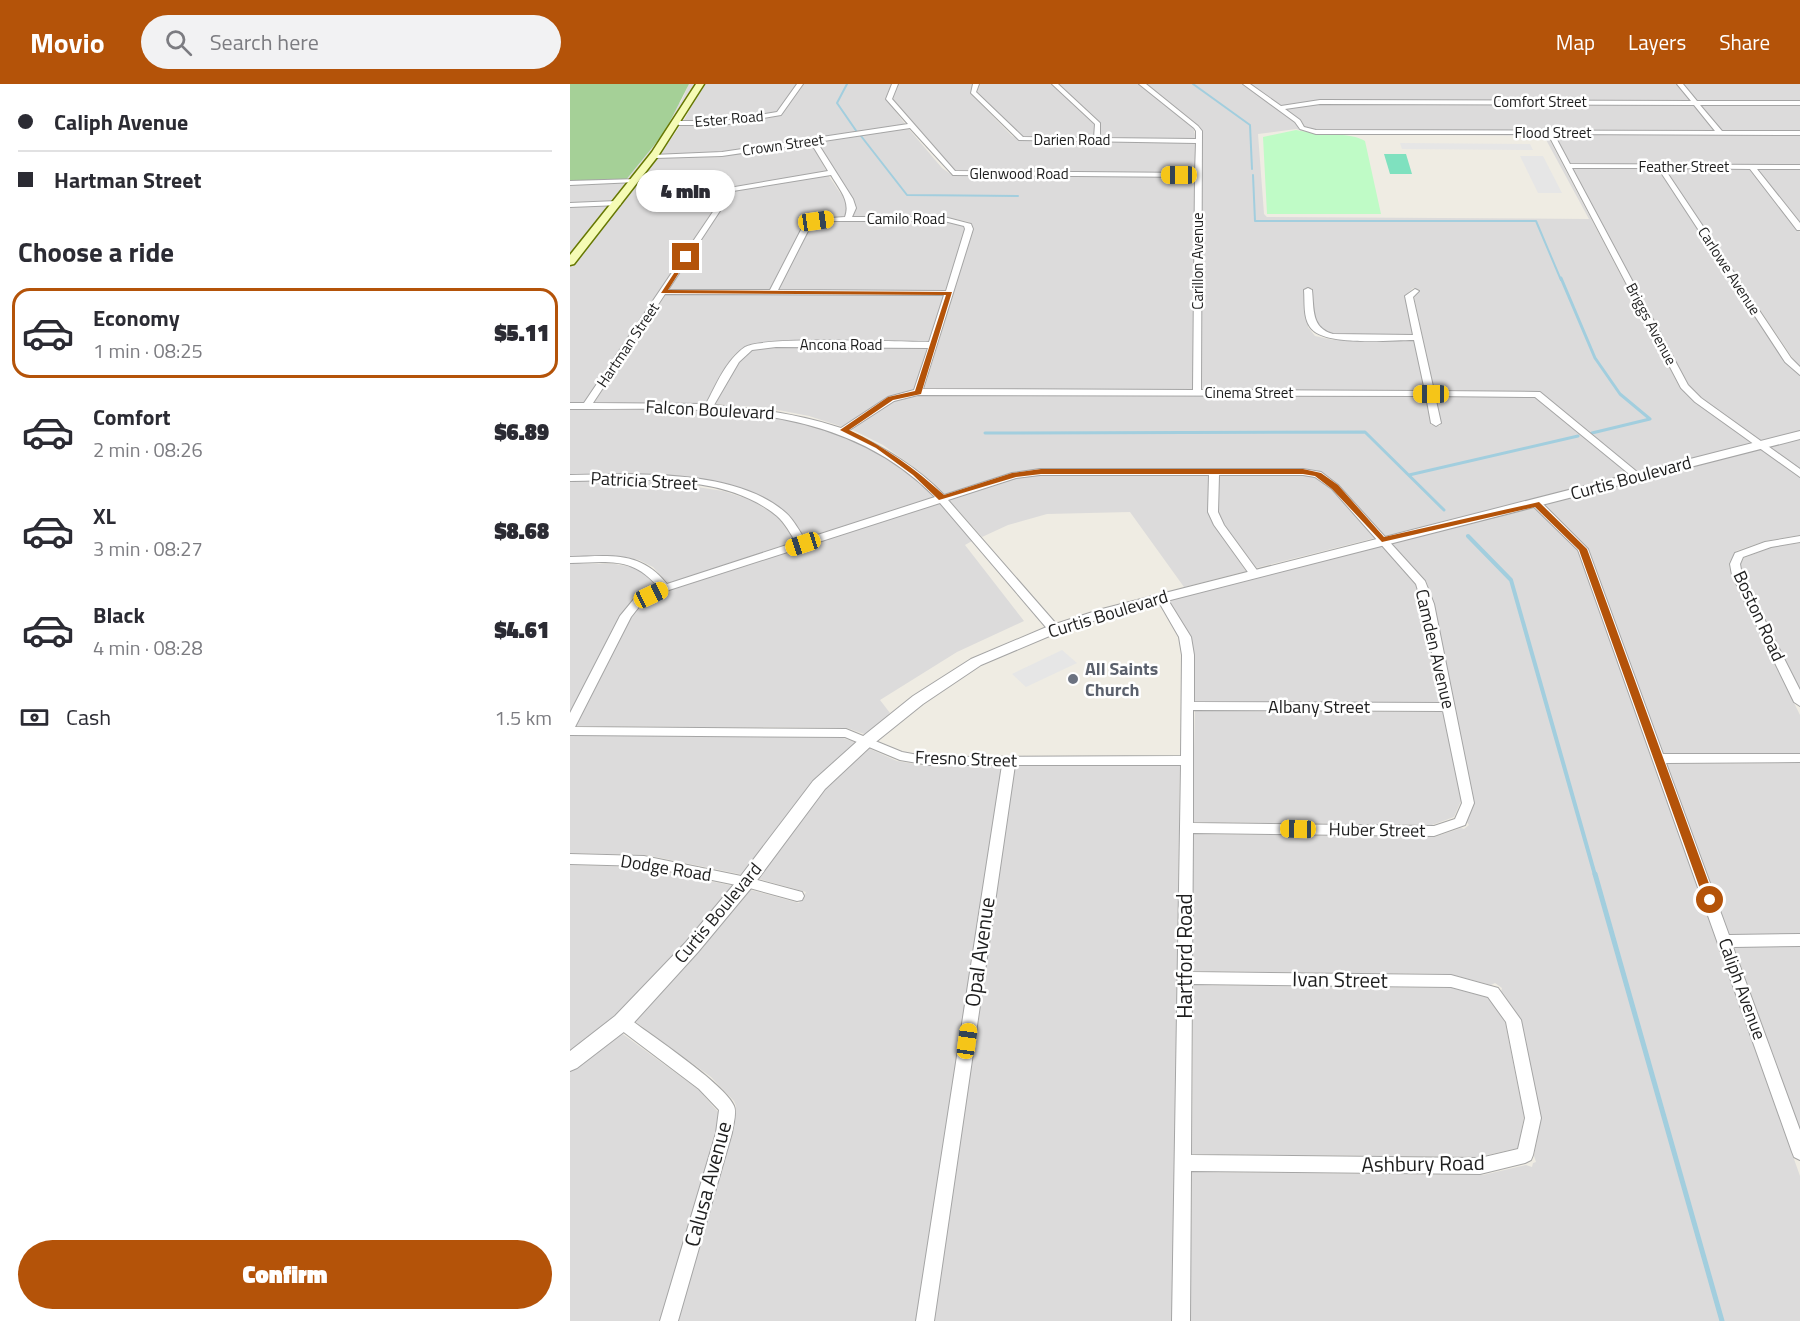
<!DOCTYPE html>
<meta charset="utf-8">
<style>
:root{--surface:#fff;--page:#f2f2f3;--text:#2b2b33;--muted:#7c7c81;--line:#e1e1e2;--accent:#b45309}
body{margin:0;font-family:"Titillium Web",sans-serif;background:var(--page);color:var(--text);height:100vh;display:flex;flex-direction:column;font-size:22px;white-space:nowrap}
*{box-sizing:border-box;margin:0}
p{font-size:20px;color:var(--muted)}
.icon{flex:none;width:33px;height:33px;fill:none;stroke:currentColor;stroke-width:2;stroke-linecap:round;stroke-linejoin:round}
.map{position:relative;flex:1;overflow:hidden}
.panel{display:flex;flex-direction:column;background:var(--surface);width:570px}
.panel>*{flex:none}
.guide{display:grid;align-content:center;height:132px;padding:0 18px;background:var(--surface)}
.end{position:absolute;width:27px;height:27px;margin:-14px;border:8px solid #b45309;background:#fff;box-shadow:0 0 0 3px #fff}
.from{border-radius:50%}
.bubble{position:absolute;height:42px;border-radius:21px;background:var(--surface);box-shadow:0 2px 4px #0004;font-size:20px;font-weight:800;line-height:42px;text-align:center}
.car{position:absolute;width:18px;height:36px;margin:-18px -9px;border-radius:8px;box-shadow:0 0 4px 2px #0007;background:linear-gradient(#f5c518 24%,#345 0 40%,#f5c518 0 76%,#345 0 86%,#f5c518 0)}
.guide b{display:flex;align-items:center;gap:21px;height:57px;font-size:22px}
.guide b+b{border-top:2px solid var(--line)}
.guide i{width:15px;height:15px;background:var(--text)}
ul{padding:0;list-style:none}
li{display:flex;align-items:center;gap:18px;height:90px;margin:0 12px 9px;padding:0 6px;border:3px solid transparent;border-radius:18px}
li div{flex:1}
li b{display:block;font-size:22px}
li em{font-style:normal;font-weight:800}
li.current{border-color:var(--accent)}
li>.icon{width:54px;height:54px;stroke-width:1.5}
h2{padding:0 18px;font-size:27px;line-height:72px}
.pay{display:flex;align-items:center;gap:15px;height:66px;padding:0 18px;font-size:22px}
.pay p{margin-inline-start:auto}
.button{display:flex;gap:12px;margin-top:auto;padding:12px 18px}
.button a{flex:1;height:69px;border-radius:36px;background:var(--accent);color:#fff;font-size:24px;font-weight:800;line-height:69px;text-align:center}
header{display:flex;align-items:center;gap:36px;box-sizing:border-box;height:84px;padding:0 30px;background:var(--accent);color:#fff}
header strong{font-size:28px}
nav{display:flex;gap:33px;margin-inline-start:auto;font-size:21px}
.search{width:420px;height:54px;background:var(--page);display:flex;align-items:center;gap:15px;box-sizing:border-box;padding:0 21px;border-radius:33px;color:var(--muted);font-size:22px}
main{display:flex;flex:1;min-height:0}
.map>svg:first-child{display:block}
.residential{fill:#dcdbdb}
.forest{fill:#a5d097}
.park{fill:#bffbc6}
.pitch{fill:#7fe1bf}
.parking{fill:#e6e6e6}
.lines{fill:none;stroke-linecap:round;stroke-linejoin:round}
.stream-far3{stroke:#a2cede;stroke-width:2}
.stream-far2{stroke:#a2cede;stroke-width:3}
.stream-far1{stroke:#a2cede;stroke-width:4}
.stream{stroke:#a2cede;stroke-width:5}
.minor-casing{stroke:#a5a5a5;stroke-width:2}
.tertiary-casing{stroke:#a5a5a5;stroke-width:2}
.secondary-casing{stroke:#667802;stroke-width:3}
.minor{fill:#fff;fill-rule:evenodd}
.tertiary{fill:#fff;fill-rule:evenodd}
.secondary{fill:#f5fbb5;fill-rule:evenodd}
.route{fill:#b45309}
.worship-dot{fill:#6b7280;stroke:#fff;stroke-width:2}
.labels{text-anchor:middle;stroke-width:5;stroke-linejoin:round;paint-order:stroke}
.far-street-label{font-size:15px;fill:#1e1e1e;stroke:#fff}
.street-label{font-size:18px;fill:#1e1e1e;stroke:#fff}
.worship-label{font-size:18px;font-weight:bold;fill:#5b616d;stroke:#fff;text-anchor:start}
.near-street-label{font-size:21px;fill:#1e1e1e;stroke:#fff}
</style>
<header>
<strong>Movio</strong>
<div class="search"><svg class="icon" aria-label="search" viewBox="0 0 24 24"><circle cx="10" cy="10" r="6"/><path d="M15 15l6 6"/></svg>Search here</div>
<nav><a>Map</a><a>Layers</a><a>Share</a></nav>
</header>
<main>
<section class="panel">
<div class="guide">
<b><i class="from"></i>Caliph Avenue</b>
<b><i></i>Hartman Street</b>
</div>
<h2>Choose a ride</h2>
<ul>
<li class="current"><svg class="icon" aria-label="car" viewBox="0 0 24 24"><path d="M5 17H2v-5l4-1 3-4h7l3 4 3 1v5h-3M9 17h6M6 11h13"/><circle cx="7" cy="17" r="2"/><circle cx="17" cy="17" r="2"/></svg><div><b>Economy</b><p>1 min · 08:25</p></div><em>$5.11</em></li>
<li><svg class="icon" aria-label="car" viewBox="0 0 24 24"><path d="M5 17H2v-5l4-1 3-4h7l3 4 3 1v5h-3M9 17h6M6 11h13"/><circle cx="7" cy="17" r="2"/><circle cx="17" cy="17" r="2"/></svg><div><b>Comfort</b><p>2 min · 08:26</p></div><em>$6.89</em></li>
<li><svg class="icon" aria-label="car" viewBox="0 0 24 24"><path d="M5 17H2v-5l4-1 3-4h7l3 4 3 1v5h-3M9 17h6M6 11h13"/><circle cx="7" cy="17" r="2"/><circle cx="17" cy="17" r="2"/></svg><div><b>XL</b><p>3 min · 08:27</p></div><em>$8.68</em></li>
<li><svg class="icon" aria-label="car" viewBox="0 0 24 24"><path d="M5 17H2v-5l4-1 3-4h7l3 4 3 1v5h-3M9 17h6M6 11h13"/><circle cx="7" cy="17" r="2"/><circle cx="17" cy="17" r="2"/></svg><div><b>Black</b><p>4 min · 08:28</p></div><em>$4.61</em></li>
</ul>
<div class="pay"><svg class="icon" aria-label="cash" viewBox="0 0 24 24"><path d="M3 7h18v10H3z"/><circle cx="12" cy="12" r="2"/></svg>Cash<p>1.5 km</p></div>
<div class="button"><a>Confirm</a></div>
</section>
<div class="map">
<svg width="1230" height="1237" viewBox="0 0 1230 1237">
<rect width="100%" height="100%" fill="#efece3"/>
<!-- residential -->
<path class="residential" d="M119,0H127L105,39L45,117L0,119V98L111,18Z
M133,0H227L206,29L154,37L113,38Z
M233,0H322L316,15L336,41L152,69L90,70L111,41L154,40L212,30Z
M328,0H403L400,9L442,52L450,56L626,58V89L385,88L322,14Z
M409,0H482L525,41L524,55L453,54L406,8Z
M488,0H569L623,43L626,55H531V40Z
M576,0H672L725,37L732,47L726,45L688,50L694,130L697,133L1019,135L974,52L750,50L977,51L1109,302L1125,317L1182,359L1067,388L970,309L864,307L844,213L850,206L843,204L835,212L843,251H763L746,243L742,204H735L738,243L745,252L763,256H844L855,307H632V48L629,42Z
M679,0H1107L1121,17H750L711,22Z
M1113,0H1230V17H1127Z
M751,19L1123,20L1145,48L746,47L735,44L731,36L714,25Z
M1129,20H1230V48H1152Z
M338,44L372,84L382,91L626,92L623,307L354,306L403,145L399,138L375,133H282L286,124L247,58Z
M1230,50V81H1001L984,51Z
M241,59L257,88L157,105L15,319H0V183L87,73L152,71Z
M1002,84H1088L1214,276L1230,291V348L1190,357L1132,315L1118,301Z
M1094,84H1179L1230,148V285Z
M1186,84H1230V139Z
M258,91L275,116L278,125L275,133L246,136L232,144L200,206H99L164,106Z
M42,121L0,173V122Z
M262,137H373L393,141L395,145L376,207L208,206L239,144L248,139Z
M96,210L375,211L359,259L179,261L164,271L136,320L24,319Z
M205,263H357L344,306L318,313L273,343L239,332L198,324L145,320L169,277L182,266Z
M348,311L856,312L861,341L870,342L866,312L965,313L1059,390L964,417L814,452L768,401L752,388L733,384L470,385L443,388L374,410L349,387L313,361L281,345L323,317Z
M0,325H137L193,329L234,338L305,365L341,391L365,414L237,455L216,428L189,411L159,401L91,391H0Z
M1230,355V386L1198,363Z
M1190,365L1230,394V451L1195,457L1166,467L1159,479L1161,491L1230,631V669H1092L1018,465L974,421Z
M639,390L638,429L645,443L676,487L614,503L560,428L477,430L438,441L412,453L379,416L446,394L471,391Z
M649,390L733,391L745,393L761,405L805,454L686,484L654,440L648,428Z
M0,397H88L153,407L181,416L207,432L226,459L98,499L83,483L69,476L50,472H0Z
M370,419L402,457L395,461L454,537L387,568L310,616L320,629L297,651L277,644L6,642L62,532L72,519L97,507Z
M965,424L1008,466L1230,1092V1237H620L622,1088L913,1091L956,1081L962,1083L963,1079L966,1078L964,1072L971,1034L950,936L931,908L932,904L925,899L921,901L880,890L623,887L622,750L865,753L891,744L894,745L899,741L897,738L904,719L863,519L856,497L820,458Z
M1230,459V606L1172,491L1170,481L1174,474L1202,463Z
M810,460L846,500L872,619L625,618L624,571L620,552L598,516Z
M0,479L45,480L62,483L74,489L87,504L65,514L51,531L0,629Z
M625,627L874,628L891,717L884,733L862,741L622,738Z
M0,651L273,654L287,659L174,791L76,771L0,769Z
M298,664L327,677L356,682H432L346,1237H108L162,1049L166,1022L164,1017L141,993L63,936L177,805L229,819L236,808L186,794L254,703Z
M1230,679V850H1159L1096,680Z
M444,681H610L602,1237H364Z
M0,781L70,783L164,802L116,860L47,934L0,970Z
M1164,863H1230V1046Z
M623,901L882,904L919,914L935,938L954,1033L948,1064L908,1073L622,1070Z
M50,948L129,1006L148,1028L146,1050L90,1237H0V987Z"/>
<!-- forest -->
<path class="forest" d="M0,0H119L94,49L55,97L0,98Z"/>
<!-- park -->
<path class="park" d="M726,46C746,51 782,48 795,57L811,130H697L693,53Z"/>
<!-- pitch -->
<path class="pitch" d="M814,70H836L842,90H820Z"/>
<!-- parking -->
<path class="parking" d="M830,59L960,60L963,66L832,65Z
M950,72H973L992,109H968Z
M492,566L507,579L456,603L442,590Z"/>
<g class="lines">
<!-- stream-far3 -->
<path class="stream-far3" d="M277,0L267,19L287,48
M623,0L680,41L682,85
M291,52L337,111L448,112
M683,91L685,137H966L991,196"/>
<!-- stream-far2 -->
<path class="stream-far2" d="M991,194L1025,274L1050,310L1080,335L1022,349
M415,349L795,348L874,426
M839,391L1008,352"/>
<!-- stream-far1 -->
<path class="stream-far1" d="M898,452L941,496L1025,791"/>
<!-- stream -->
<path class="stream" d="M1025,790L1152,1237"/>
<!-- minor casing -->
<g class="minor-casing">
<path id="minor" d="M227,0H233L211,31L153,41H109L106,39L109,37H153L207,28Z
M322,0H328L322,15L385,87L625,89L626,59L449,56L401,9L403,0H409L406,8L453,53L524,54L525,40L482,0H488L530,39V54L626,55V47L624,44L569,0H576L628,42L632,47L631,306L855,307L844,256C821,256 753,263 740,243C733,233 735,218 734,206L738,204L742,206C744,225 741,244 763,250L843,251L835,212L845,205L849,207L843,213L864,307L970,308L1072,392L1070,394H1064L965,313L865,312L871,339L866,342L861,339L856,312L348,311L324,317L278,347C314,363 346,382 374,411L442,389L470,385H733L751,388L768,401L855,497L864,520L904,719L895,741L864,752L623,749L622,888L881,891L928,904L951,936L971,1034L963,1071L961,1076L955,1079L910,1090L621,1087L620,1237H602L611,681H445L364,1237H346L432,681H359L330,676L275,653L0,651V629L50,532L64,515L88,503C63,472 36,478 0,479V473C39,472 70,466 97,500L226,458C220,449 215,439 207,432C154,388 65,396 0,397V391C63,390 166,384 216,429C224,436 229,447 235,455L365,413C268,314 128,325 0,325V319H14L159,104L258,87L241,59L152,72L85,74L83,73V71L152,68L338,40L316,15ZM340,44L383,91L625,93L623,306L353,305L403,145L401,140L374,133H282L286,124L283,115L247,58ZM261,91C269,105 281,117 275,133L246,135L233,142L200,206H98L163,107ZM262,137H374L394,142L395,145L376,207L208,206L239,145L248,139ZM95,210L374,211L359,258C330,258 192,252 175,263C156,276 146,301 136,320L23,319ZM206,263L358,264L344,306L318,313L271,344C229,330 187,324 144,321L169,278L182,266ZM470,391H639L638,428L644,441L680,491L684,492L689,489L654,441L648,428L649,391H733L745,393L762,405L846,500L852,520L872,619L624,618V571L621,553L595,511L591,510L586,513L609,553L612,571L611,672L359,673L332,668L276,645L5,643L61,533L72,519L99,506L370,419L480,548H488L490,545L488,542L378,416L446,394ZM623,626L873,627L892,719L885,735L864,742L623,739ZM622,900L881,903L918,913L936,938L955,1034L948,1065L910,1074L621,1071Z
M673,0H680L711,22L750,16L1121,17L1107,0H1113L1127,17H1230V21H1130L1152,47H1230V51L984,50L1000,80L1230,81V85H1187L1230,139V146H1227L1180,85L1094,84L1221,274L1230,283V291L1215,278L1088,84H1002L1118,301L1131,314L1230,385V393L1125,318L1111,304L978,50H746L730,45L725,38ZM750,20L1124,21L1145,47L746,46L734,43L730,36L715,25Z
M68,95L69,96L66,98L0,101V97Z
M47,117L51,119L50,121L0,123V119Z
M967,417L971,418L1018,465L1093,670H1230V678L1096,679L1159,851L1230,850V862L1163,863L1230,1046V1076L1224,1073L1222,1068L1008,466L963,422V418Z
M1230,452V458L1201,463L1173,473L1170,480L1172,491L1230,606V622L1224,618L1162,491L1160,480L1165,469L1195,458Z
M0,770L74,772L176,793L232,808L234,812L232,816L227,817L176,803L74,782L0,780Z
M52,932L57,933C79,950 155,1000 164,1022C167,1029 163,1041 162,1049L108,1237H90L146,1049L149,1026L129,1005L47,943L44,938L47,933Z"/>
</g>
<!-- tertiary casing -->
<g class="tertiary-casing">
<path id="tertiary" d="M1230,347V355L542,531L489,548L411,581L353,620L302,661L255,705L182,803L128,868L59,944L7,984L0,987V967L45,932L116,858L170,793L243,697L292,653L343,612L401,575L479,542L532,525Z"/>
</g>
<!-- secondary casing -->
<g class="secondary-casing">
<path id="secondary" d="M126,0H134L88,72L4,180L0,181V171L82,68Z"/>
</g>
<!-- minor -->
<use href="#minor" class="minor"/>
<!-- tertiary -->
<use href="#tertiary" class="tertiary"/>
<!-- secondary -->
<use href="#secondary" class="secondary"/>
</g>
<!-- route -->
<path class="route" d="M116,171L119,173L98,206L382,208L351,310L323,316L279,346C315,363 344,384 374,411L442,389L471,385H733L751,389L768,401L814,453L969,418L1017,465L1145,816L1144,819L1140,821L1134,816L1009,466L965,423L812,458L762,405L745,392L733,390H471L446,393L369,416L343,391L306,364L270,346L318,313L345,307L376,211L91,209Z"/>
<!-- markers -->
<circle class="worship-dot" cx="503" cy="595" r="6"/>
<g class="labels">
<!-- far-street labels -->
<g class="far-street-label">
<text x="970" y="23">Comfort Street</text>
<text transform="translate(159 35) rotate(-5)" y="5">Ester Road</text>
<text x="983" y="54">Flood Street</text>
<text x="502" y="61">Darien Road</text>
<text transform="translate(213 61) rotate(-8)" y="5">Crown Street</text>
<text x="1114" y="88">Feather Street</text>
<text x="449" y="95">Glenwood Road</text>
<text x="336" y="140">Camilo Road</text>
<text transform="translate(628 177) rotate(-90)" y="5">Carillon Avenue</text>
<text transform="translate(1159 187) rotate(57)" y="5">Carlowe Avenue</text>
<text transform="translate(1081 240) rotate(62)" y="5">Briggs Avenue</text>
<text transform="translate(58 261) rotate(-56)" y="5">Hartman Street</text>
<text x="271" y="266">Ancona Road</text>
<text x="679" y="314">Cinema Street</text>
</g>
<!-- street labels -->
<g class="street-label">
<text transform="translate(140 326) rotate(3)" y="6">Falcon Boulevard</text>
<text transform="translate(1061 394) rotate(-15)" y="6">Curtis Boulevard</text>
<text transform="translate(74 397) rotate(3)" y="6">Patricia Street</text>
<text transform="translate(538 530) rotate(-17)" y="6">Curtis Boulevard</text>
<text transform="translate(1189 532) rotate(65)" y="6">Boston Road</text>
<text transform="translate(865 565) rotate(77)" y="6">Camden Avenue</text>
<text x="749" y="629">Albany Street</text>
<text transform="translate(396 675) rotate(2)" y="6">Fresno Street</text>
<text transform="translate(807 746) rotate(1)" y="6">Huber Street</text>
<text transform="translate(96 784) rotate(9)" y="6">Dodge Road</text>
<text transform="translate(148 829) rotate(-50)" y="6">Curtis Boulevard</text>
<text transform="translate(1172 905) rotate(70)" y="6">Caliph Avenue</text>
</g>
<!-- worship labels -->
<g class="worship-label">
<text x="515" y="591">All Saints<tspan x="515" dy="21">Church</tspan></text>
</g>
<!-- near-street labels -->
<g class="near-street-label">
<text transform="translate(410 868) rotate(-82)" y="7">Opal Avenue</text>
<text transform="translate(615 872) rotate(-90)" y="7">Hartford Road</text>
<text transform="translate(770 896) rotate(1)" y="7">Ivan Street</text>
<text transform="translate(853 1080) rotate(-1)" y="7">Ashbury Road</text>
<text transform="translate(138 1100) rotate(-75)" y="7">Calusa Avenue</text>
</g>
</g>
</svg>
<i class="end from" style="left:1140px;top:816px"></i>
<i class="end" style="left:116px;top:173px"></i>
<div class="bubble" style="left:66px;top:86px;width:99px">4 min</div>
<i class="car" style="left:609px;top:91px;rotate:270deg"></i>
<i class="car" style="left:246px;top:137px;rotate:82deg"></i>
<i class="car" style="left:861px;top:310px;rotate:270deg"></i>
<i class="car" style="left:233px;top:460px;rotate:252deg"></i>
<i class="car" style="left:81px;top:511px;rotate:65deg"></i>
<i class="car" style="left:728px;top:745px;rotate:271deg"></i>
<i class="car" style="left:397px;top:957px;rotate:8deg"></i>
</div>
</main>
